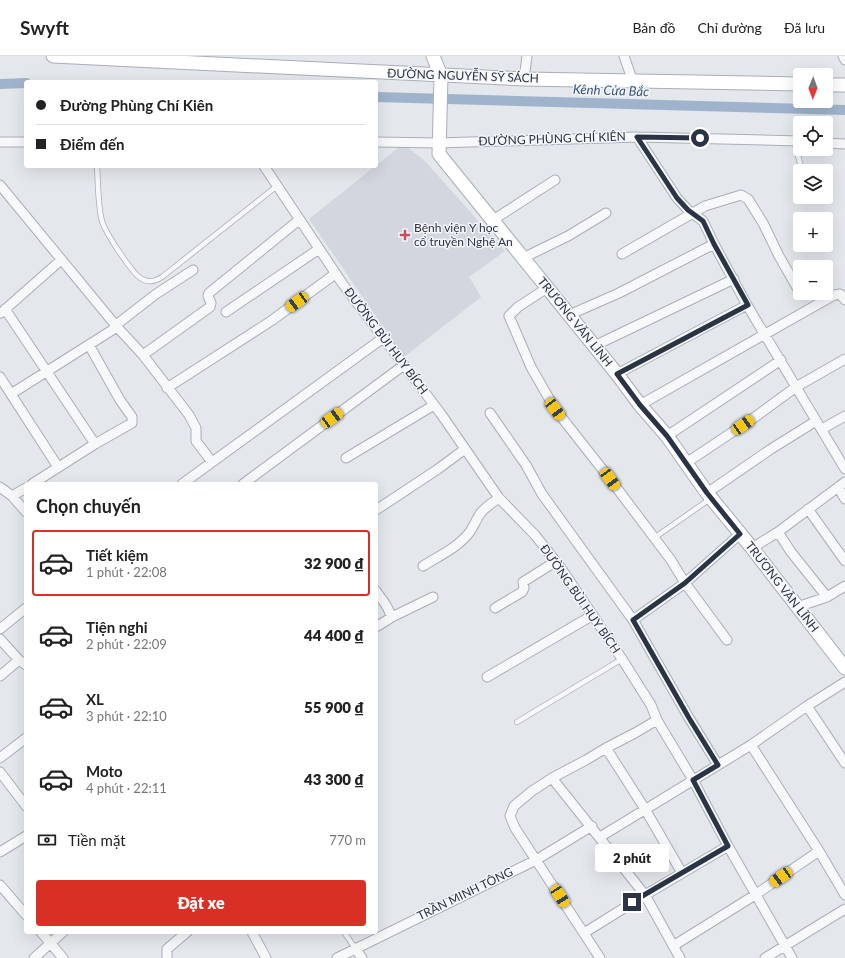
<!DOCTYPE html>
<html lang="vi">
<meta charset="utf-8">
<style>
:root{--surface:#fff;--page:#f2f2f2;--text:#222;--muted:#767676;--line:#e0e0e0;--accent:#d93025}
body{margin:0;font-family:Lato,sans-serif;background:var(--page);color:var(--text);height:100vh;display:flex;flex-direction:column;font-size:15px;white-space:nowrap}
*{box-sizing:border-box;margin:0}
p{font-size:13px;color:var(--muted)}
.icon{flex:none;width:22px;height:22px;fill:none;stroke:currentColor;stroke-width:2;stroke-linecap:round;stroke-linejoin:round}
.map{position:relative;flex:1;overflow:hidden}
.details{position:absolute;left:24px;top:426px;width:354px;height:452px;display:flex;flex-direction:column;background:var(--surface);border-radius:4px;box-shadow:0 4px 16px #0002}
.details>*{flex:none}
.banner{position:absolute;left:24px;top:24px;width:354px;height:88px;border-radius:4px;box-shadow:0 4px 16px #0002;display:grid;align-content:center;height:88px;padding:0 12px;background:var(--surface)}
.needle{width:26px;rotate:181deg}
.tools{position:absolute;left:793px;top:12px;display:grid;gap:8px}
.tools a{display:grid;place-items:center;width:40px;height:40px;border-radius:4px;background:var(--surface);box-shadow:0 4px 16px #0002;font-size:20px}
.end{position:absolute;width:18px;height:18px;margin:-9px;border:5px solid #2b3445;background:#fff;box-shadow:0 0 0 2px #fff}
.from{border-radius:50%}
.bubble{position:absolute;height:28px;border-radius:4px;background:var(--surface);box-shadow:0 4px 16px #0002;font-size:13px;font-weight:800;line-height:28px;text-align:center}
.car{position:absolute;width:12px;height:24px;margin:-12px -6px;border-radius:5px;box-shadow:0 0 3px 1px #0007;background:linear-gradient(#f5c518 24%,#345 0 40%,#f5c518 0 76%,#345 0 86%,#f5c518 0)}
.banner b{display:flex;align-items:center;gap:14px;height:38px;font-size:15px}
.banner b+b{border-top:1px solid var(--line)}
.banner i{width:10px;height:10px;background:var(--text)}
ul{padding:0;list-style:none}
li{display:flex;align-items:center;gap:12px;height:66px;margin:0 8px 6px;padding:0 4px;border:2px solid transparent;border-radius:4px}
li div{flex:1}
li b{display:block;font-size:15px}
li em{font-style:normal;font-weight:800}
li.on{border-color:var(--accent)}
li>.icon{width:36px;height:36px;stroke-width:1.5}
h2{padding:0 12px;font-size:18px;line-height:48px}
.pay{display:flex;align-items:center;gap:10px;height:44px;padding:0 12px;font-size:15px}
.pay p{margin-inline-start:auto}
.primary-button{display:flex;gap:8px;margin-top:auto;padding:8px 12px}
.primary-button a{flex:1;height:46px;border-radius:4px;background:var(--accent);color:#fff;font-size:16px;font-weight:800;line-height:46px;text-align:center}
header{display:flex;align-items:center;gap:24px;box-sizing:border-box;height:56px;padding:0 20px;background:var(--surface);border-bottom:1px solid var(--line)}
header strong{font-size:19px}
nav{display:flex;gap:22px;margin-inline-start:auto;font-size:14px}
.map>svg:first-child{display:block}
.built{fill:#d2d6de}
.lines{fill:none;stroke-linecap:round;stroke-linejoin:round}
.canal{stroke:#9fb4cc;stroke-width:10}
.lane-casing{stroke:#a9aeb7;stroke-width:6}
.street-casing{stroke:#a9aeb7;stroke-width:11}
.secondary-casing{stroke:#a9aeb7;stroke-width:15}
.lane{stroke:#f7f8fa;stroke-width:4.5}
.street{stroke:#f7f8fa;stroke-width:9}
.secondary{stroke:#fff;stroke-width:13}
.route{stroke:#2b3445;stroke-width:5}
.poi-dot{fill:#d1495b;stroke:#f4f6f9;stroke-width:1.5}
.labels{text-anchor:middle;stroke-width:3;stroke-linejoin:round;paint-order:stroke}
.street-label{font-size:12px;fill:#2b3445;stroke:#f4f6f9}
.poi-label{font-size:12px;fill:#2b3445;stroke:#f4f6f9;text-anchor:start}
.water-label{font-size:13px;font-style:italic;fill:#34527a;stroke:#f4f6f9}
</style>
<header>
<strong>Swyft</strong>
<nav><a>Bản đồ</a><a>Chỉ đường</a><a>Đã lưu</a></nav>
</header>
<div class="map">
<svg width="845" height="902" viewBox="0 0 845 902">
<rect width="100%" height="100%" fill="#e4e7ec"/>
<!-- built -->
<path class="built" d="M403,88L424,104L505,195L469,221L481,241L404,301L309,163Z"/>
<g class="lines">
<!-- canal -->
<path class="canal" d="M0,28L26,27
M376,41L845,54"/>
<!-- lane casing -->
<g class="lane-casing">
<path id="lane" d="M794,84L802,115
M97,110C98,126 98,151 102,165C105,176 133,219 142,223C149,227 156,225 162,221L277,130
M654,482L710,443
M517,666L622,603
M344,876L355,892"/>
</g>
<!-- street casing -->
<g class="street-casing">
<path id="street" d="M624,0L633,26
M843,0L845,4
M524,23L527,0
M637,81L677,142L688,154L703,165L714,188L747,249L845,413
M0,86H26
M376,86L438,87L637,81L800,85
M826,87L845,88
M264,110L342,227L441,358L499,442L535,479L561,512L622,603L651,649L657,664L693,724L728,790L792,902
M0,129L117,271L143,299L189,359L196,372V385L212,406
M493,164L555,124
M622,198L705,150L741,139L748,143L763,167L779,200L799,235
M523,202L568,180L606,157
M547,232L518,251L509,260L531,311L555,353L610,423L671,504L685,527L727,584
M5,253L95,388
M226,256L319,193
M1,257L61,204
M569,259L619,237L714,188
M116,269L156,238L193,214
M594,290L734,223
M143,299L210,251L211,247L208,240L209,237L299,164
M617,318L747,249
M0,321L58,411
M167,332L271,265L335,218
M11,338L117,271
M640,349L834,239L840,238L845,244
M490,357L526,409L542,438L633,564L689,662L718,709
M822,373L845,360
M667,380L781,304
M346,402L434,349
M686,407L755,361L796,331L845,303
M32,428L95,388L132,367V361L120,344L89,289
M182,428L383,282
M243,428L404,309
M0,431L12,440L26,456
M838,431L845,443
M707,437L771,393L816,365
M12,440L26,432
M808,453L845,505
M376,454L438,413L465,393
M778,476L791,496L827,541
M752,492L778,476L845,426
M423,510C439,500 457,492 469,477C473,472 476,464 480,458C485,451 492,447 499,442
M376,535L386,549L392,561
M797,551L827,541L845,530
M495,552L522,536L524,532L523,526L555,506
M633,564L685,527L740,478
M376,571L392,561L433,541
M0,573L26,552
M0,583L19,604L26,609
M0,620L19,604
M487,621L593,559
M807,650L845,707
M751,689L819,795L845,839
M606,692L645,753L682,817
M0,702L26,682
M0,716L26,750
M552,722L645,839L680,902
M600,781L751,689L807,650L845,626
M0,796L26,780
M0,829L26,859
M41,876L63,902
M252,876L266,902
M584,877L645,839L728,790
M673,890L755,839L819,795
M355,892L362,902
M34,902L63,876
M167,902V893L187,876
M337,902L536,804L592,770
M600,902L515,772L510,760L514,750L532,735L552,722L586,704L606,692L635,677L657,664
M765,902L845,853"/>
</g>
<!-- secondary casing -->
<g class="secondary-casing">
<path id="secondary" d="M53,0L524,23L800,28
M433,0L441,20L439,98L617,318L640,349L667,380L707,437L752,492L845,612
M826,29H845"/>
</g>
<!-- lane -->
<use href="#lane" class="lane"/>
<!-- street -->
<use href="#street" class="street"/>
<!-- secondary -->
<use href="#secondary" class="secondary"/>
</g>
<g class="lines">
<!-- route -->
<path class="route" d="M632,846L728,790L693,724L718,709L689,662L633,564L685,527L740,478L707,437L667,380L640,349L617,318L748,249L714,188L703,165L688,154L677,142L637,81L700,82"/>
</g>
<!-- markers -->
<path class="poi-dot" d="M403 173h4v4h4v4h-4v4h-4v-4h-4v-4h4z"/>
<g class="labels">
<!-- street labels -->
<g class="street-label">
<text transform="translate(463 20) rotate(2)" y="4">ĐƯỜNG NGUYỄN SỸ SÁCH</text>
<text transform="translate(552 83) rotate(-2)" y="4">ĐƯỜNG PHÙNG CHÍ KIÊN</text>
<text transform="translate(575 266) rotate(51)" y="4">TRƯƠNG VĂN LĨNH</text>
<text transform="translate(386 285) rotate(53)" y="4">ĐƯỜNG BÙI HUY BÍCH</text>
<text transform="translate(782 531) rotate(52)" y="4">TRƯƠNG VĂN LĨNH</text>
<text transform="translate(580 543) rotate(55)" y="4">ĐƯỜNG BÙI HUY BÍCH</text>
<text transform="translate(465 838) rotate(-26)" y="4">TRẦN MINH TÔNG</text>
</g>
<!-- poi labels -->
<g class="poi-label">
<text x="414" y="176">Bệnh viện Y học<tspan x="414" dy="14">cổ truyền Nghệ An</tspan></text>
</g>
<!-- water labels -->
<g class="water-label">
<text transform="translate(611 34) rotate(2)" y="5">Kênh Cửa Bắc</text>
</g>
</g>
</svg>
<div class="tools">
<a><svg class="needle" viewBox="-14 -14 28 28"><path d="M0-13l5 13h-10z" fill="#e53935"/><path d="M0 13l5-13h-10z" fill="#767676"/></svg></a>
<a><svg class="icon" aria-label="locate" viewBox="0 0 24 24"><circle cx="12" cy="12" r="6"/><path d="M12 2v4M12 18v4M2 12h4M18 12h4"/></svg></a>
<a><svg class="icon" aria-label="layers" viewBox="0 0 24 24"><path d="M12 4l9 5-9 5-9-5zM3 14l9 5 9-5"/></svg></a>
<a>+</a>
<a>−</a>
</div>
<i class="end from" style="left:700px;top:82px"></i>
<i class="end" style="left:632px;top:846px"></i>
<div class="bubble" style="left:595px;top:788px;width:74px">2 phút</div>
<i class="car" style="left:297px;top:246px;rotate:234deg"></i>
<i class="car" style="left:555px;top:353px;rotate:143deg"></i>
<i class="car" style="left:332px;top:362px;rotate:54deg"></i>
<i class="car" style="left:743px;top:369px;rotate:56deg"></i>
<i class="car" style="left:610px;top:423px;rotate:144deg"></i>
<i class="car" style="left:781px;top:821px;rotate:235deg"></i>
<i class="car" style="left:560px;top:840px;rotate:147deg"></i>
<div class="banner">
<b><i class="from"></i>Đường Phùng Chí Kiên</b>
<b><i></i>Điểm đến</b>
</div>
<section class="details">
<h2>Chọn chuyến</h2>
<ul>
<li class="on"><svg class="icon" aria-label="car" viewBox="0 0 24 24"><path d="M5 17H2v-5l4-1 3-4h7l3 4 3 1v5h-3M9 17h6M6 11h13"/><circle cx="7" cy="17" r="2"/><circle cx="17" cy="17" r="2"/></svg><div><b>Tiết kiệm</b><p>1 phút · 22:08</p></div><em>32 900 ₫</em></li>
<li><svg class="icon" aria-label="car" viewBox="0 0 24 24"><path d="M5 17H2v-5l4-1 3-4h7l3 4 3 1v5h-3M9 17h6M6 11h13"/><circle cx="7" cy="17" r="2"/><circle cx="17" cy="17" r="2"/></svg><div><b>Tiện nghi</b><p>2 phút · 22:09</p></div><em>44 400 ₫</em></li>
<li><svg class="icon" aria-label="car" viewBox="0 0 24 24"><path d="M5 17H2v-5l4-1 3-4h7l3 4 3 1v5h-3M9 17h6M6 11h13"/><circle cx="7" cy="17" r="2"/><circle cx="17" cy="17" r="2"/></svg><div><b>XL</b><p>3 phút · 22:10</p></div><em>55 900 ₫</em></li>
<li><svg class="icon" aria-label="car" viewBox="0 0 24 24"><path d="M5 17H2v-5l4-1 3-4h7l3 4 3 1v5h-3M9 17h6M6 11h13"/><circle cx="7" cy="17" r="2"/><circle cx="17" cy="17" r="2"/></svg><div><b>Moto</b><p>4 phút · 22:11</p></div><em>43 300 ₫</em></li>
</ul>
<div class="pay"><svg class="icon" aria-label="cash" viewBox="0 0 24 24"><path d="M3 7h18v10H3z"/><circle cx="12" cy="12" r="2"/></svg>Tiền mặt<p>770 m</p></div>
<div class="primary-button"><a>Đặt xe</a></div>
</section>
</div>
